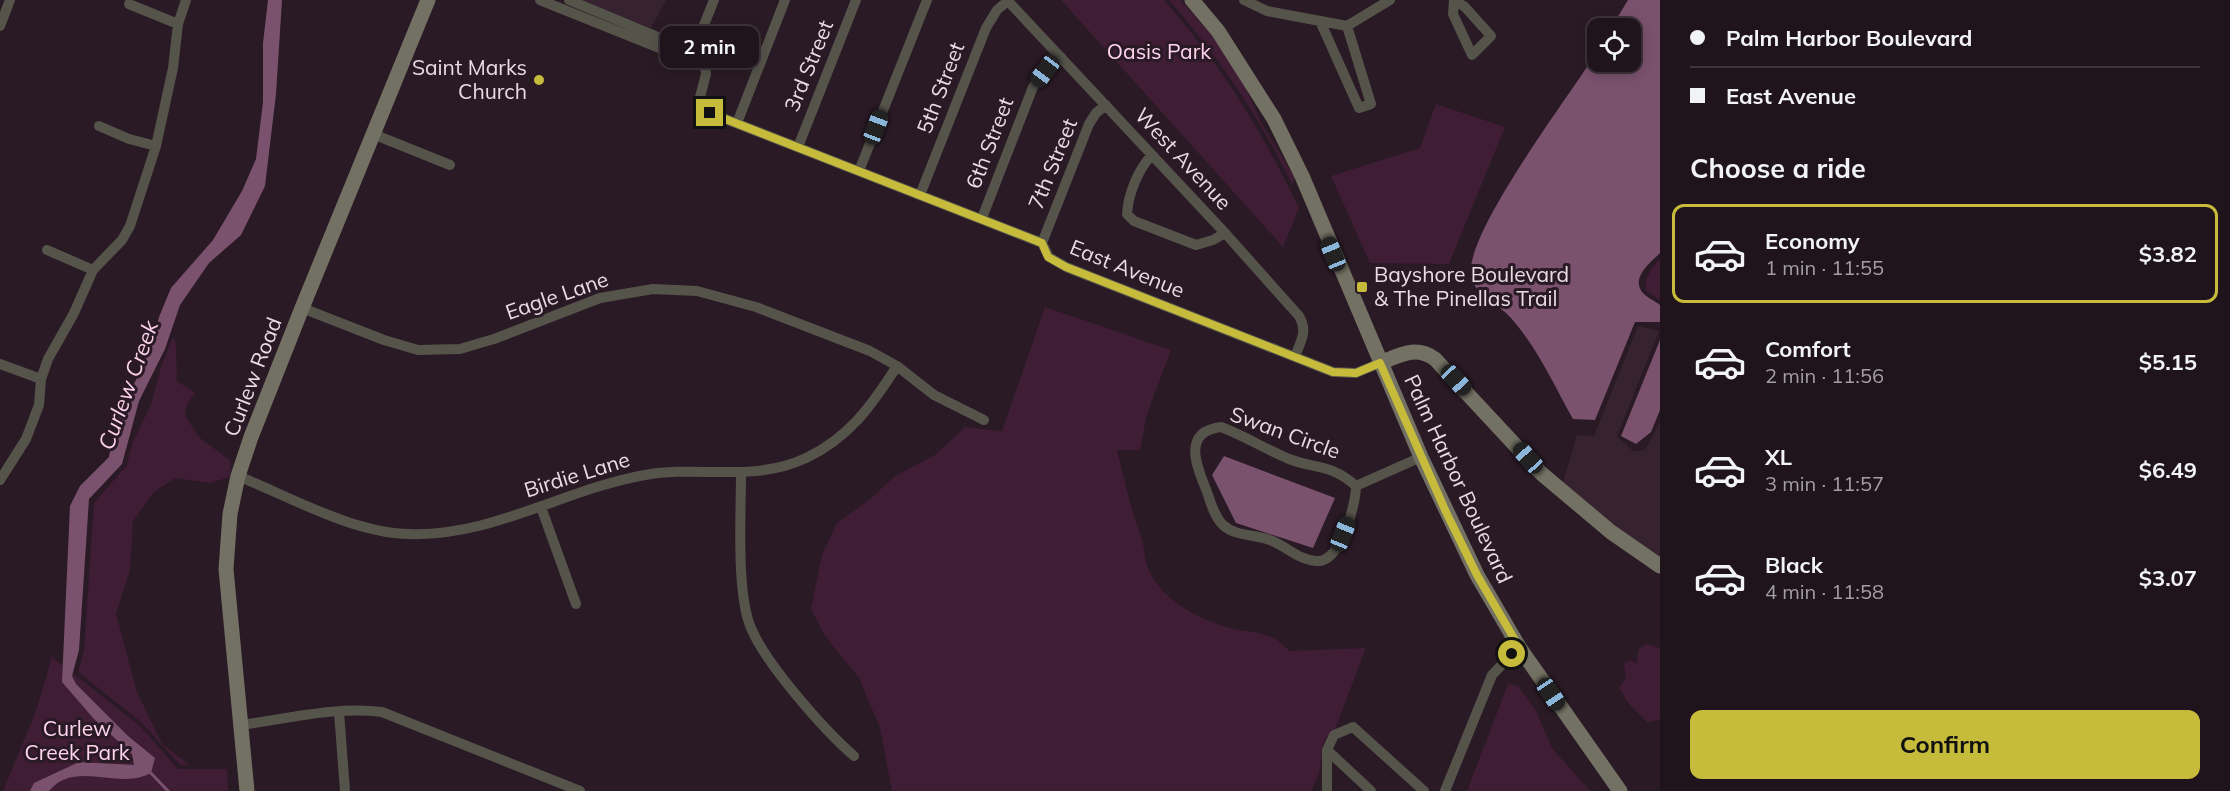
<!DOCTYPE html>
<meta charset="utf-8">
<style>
:root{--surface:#20141c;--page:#2d2129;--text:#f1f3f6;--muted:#a29ea3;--line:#3d333b;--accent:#c7bb3c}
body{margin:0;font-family:Mulish,sans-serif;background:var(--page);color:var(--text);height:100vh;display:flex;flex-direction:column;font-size:22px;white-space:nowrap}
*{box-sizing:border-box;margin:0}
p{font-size:20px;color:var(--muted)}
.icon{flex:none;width:33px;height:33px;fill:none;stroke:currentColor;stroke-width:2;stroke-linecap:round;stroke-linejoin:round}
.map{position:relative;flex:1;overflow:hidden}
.details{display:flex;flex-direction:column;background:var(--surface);width:570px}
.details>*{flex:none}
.hud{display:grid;align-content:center;height:132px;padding:0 30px;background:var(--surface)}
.controls{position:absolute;left:1587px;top:18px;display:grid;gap:12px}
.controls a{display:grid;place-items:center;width:54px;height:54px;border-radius:12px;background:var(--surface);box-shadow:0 3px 15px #0003,0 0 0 2px var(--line);font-size:30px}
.end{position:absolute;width:27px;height:27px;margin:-14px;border:8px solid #c7bb3c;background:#111;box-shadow:0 0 0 3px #111}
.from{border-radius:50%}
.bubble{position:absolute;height:42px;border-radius:12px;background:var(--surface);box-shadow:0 3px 15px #0003,0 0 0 2px var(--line);font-size:20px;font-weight:700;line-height:42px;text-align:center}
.car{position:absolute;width:18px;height:36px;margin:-18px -9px;border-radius:8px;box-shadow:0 0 4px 2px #0007;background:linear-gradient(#222 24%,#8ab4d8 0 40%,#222 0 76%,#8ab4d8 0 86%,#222 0)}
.hud b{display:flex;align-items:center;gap:21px;height:57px;font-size:22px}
.hud b+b{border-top:2px solid var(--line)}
.hud i{width:15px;height:15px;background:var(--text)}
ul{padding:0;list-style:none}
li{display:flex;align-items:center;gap:18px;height:99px;margin:0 12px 9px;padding:0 18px;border:3px solid transparent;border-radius:12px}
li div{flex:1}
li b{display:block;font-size:22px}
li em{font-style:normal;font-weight:700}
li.current{border-color:var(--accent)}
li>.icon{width:54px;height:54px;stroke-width:1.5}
h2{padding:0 30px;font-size:27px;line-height:72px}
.cta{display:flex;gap:12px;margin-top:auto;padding:12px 30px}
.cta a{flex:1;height:69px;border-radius:12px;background:var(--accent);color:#111;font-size:24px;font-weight:700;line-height:69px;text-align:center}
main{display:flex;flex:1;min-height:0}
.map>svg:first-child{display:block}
.built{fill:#372230}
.green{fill:#3f1d35}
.water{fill:#7b526e}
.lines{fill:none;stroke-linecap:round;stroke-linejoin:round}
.stream{stroke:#7b526e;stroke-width:3}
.street{stroke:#55544b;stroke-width:10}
.secondary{stroke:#727163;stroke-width:15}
.route{stroke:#c7bb3c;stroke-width:8}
.poi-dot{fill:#c7bb3c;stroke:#2a1a25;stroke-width:2}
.labels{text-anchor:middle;stroke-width:6;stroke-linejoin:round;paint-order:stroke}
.park-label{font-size:21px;fill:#fed4ef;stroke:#2a1a25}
.street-label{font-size:21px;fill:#e8dde4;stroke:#2a1a25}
.poi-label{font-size:21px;fill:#e8dde4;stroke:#2a1a25;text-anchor:end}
.water-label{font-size:22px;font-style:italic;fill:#fbd1eb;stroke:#2a1a25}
</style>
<main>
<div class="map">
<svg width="1660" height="791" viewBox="0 0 1660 791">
<rect width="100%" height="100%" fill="#2a1a25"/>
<!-- built -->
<path class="built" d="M582,0H666L651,28Z
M1638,326L1659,331L1617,436L1633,451L1645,450L1660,422V560L1562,485L1577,435L1594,436Z"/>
<!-- green -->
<path class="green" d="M1061,0H1164C1224,69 1259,126 1299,208L1283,247Z
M1169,0H1180L1219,42L1236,66L1262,124L1295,178L1292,184C1259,116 1219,57 1169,0Z
M1436,104L1505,127L1449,264L1370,263L1331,176L1420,148Z
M1660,259V300L1646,291C1644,278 1651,268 1660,259Z
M1045,307L1171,350L1147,414L1140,450H1117C1124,479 1130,506 1140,534C1144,544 1144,555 1147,565C1158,598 1196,618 1227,627C1251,635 1269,628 1289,651L1366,648L1335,729C1319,740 1323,752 1320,768C1319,775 1314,783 1312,791H892L880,728L859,678L825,636L811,609L822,555L837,523L869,500L895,476L935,455L965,427L1002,431Z
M173,337L176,343L177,381L195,393L187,404L185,416L200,438L231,461L230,477L210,483L175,478L154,492L133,521L130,570L116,614L137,692L162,744L190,765H180L141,722L78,672L84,651L94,503L127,465L132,444L151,404L162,364Z
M1646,644L1660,648V719L1648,723L1629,704L1619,688L1626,677L1624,664L1630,660L1637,664L1638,650Z
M52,657L139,725L178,769H227L228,791H3L36,711Z
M1508,684L1518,686L1535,709L1552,748L1590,791H1467Z"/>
<!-- water -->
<path class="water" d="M268,0H282L276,94L265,186L241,235L209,263L180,305L165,349L139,401L122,464L89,499L79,650L72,676L76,684L128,736L155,758L151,773C119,791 75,759 49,791H30L34,783L79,762L134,765L132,754L94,719L62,682L70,506L80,486L109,457L114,426L153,344L159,317L171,288L213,240L242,191L256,159L263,102V43Z
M1628,0H1660V253C1650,263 1629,279 1644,294C1648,298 1655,301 1660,305V322H1635L1595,420L1573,419C1554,385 1537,347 1511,318C1500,305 1479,298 1472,280C1457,241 1574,91 1597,51L1598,62H1630V28H1611Z
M1660,340V410L1651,432L1636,444L1621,436Z
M1224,456L1335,498L1313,548L1236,523L1212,475Z"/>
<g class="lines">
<!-- stream -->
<path class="stream" d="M148,770L168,791"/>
<!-- street -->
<path class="street" d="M540,0L672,53L692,55
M569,0L675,44L690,53
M714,0L692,55L705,65L706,74L699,101L710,113L1042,243
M1007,0L1225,233L1299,316C1308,331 1301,341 1295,356
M1244,0L1267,11L1347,26L1390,0
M1454,0L1465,7L1491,36L1472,55L1453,14Z
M129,4L178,24
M1320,21L1359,108L1371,104L1347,26
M0,26L10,0
M737,123L785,0
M99,126L129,139L156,146
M373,134L450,165
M798,147L856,0
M1152,155C1138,169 1128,195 1127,214L1134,221L1196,245L1213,240L1225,233
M859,171L927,0
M920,195L986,28L997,10L1008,1
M982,218L1033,87L1045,71L1061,57
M1042,243L1049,257L1066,267L1333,372L1356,373L1380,363
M1042,243L1089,124L1096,113L1106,105
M47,250L93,270
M302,308L384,340L418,350L460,349L494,339L600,298L653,289L697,291L756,307L870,351L897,366L934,395L984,420
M0,364L41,379
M1221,427C1245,436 1267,450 1289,459C1315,469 1332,464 1356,486C1356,505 1340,564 1316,561C1299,560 1286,546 1270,540C1255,534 1236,537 1223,525C1214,516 1211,503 1207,492C1197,467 1181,432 1221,427Z
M741,474C741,513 736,593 751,628C766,664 824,730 854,756
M238,476C290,497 353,533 409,534C492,537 565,489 645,475C700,465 753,483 806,458C849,438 872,405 897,366
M0,480L26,439L39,405L41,379L48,359L74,313L93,270L122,240L130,226L156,146L173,68L178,24L186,0
M1356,486L1421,457
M541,507L576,604
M339,712L345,791
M241,725C286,719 337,706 382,712L580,791
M1327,750L1371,791
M1327,791V750L1334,735L1353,727L1424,791
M1445,791L1492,675L1519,647"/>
<!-- secondary -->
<path class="secondary" d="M1192,0L1218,31L1274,119L1302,176L1421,457L1477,575L1519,647L1620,791
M1380,363C1400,355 1416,345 1435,359L1542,474L1611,532L1660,566
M247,791L226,569L230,514L238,476L251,437L302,308L428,0"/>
</g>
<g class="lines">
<!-- route -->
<path class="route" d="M710,113L1042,243L1048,257L1066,267L1333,372L1356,373L1380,363L1446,512L1477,575L1519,647L1512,654"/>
</g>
<!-- markers -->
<g class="poi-dot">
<circle cx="539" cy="80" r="6"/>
<rect x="1356" y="281" width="12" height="12" rx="3"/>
</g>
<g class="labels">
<!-- park labels -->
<g class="park-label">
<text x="1159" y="59">Oasis Park</text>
<text x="77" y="736">Curlew<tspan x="77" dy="24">Creek Park</tspan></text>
</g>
<!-- street labels -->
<g class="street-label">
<text transform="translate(809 66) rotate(-68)" y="7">3rd Street</text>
<text transform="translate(941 88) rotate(-69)" y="7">5th Street</text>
<text transform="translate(990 143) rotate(-69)" y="7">6th Street</text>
<text transform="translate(1183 159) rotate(47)" y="7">West Avenue</text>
<text transform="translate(1053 164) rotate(-68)" y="7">7th Street</text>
<text transform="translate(1127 269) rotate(22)" y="7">East Avenue</text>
<text transform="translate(557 296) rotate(-19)" y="7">Eagle Lane</text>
<text transform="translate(253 377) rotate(-69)" y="7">Curlew Road</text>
<text transform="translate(1285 433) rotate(20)" y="7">Swan Circle</text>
<text transform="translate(577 475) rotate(-17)" y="7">Birdie Lane</text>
<text transform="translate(1458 479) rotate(65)" y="7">Palm Harbor Boulevard</text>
</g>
<!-- poi labels -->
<g class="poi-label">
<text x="527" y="75">Saint Marks<tspan x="527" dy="24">Church</tspan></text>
<text x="1374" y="282" text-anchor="start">Bayshore Boulevard<tspan x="1374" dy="24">&amp; The Pinellas Trail</tspan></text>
</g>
<!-- water labels -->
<g class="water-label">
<text transform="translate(128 385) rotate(-70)" y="8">Curlew Creek</text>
</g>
</g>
</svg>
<div class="controls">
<a><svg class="icon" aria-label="locate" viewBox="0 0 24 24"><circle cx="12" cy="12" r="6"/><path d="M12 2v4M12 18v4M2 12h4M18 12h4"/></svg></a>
</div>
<i class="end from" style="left:1512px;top:654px"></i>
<i class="end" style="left:710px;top:113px"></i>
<div class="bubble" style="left:660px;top:26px;width:99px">2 min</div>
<i class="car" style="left:1045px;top:71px;rotate:217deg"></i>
<i class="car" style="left:876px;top:127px;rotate:21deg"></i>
<i class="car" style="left:1333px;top:254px;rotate:338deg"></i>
<i class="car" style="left:1456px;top:380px;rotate:137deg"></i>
<i class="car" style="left:1528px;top:458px;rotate:318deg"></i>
<i class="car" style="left:1343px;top:534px;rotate:22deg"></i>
<i class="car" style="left:1551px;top:694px;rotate:146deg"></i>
</div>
<section class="details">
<div class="hud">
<b><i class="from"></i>Palm Harbor Boulevard</b>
<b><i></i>East Avenue</b>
</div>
<h2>Choose a ride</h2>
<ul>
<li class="current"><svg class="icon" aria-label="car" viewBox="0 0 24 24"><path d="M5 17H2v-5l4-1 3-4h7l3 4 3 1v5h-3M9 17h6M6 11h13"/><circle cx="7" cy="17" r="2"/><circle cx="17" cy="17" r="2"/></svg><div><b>Economy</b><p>1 min · 11:55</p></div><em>$3.82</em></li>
<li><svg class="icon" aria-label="car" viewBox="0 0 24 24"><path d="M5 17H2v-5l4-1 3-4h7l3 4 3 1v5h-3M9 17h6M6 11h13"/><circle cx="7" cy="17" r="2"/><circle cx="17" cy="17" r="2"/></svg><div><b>Comfort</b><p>2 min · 11:56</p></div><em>$5.15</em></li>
<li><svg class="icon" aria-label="car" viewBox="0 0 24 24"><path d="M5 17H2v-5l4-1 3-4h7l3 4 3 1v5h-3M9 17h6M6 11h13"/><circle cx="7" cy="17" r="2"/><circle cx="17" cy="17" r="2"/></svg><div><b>XL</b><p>3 min · 11:57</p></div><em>$6.49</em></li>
<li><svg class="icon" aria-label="car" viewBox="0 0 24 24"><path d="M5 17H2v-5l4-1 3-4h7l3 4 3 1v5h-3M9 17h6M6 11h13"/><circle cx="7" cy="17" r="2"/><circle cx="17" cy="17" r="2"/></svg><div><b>Black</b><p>4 min · 11:58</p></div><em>$3.07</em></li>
</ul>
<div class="cta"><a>Confirm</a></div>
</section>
</main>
